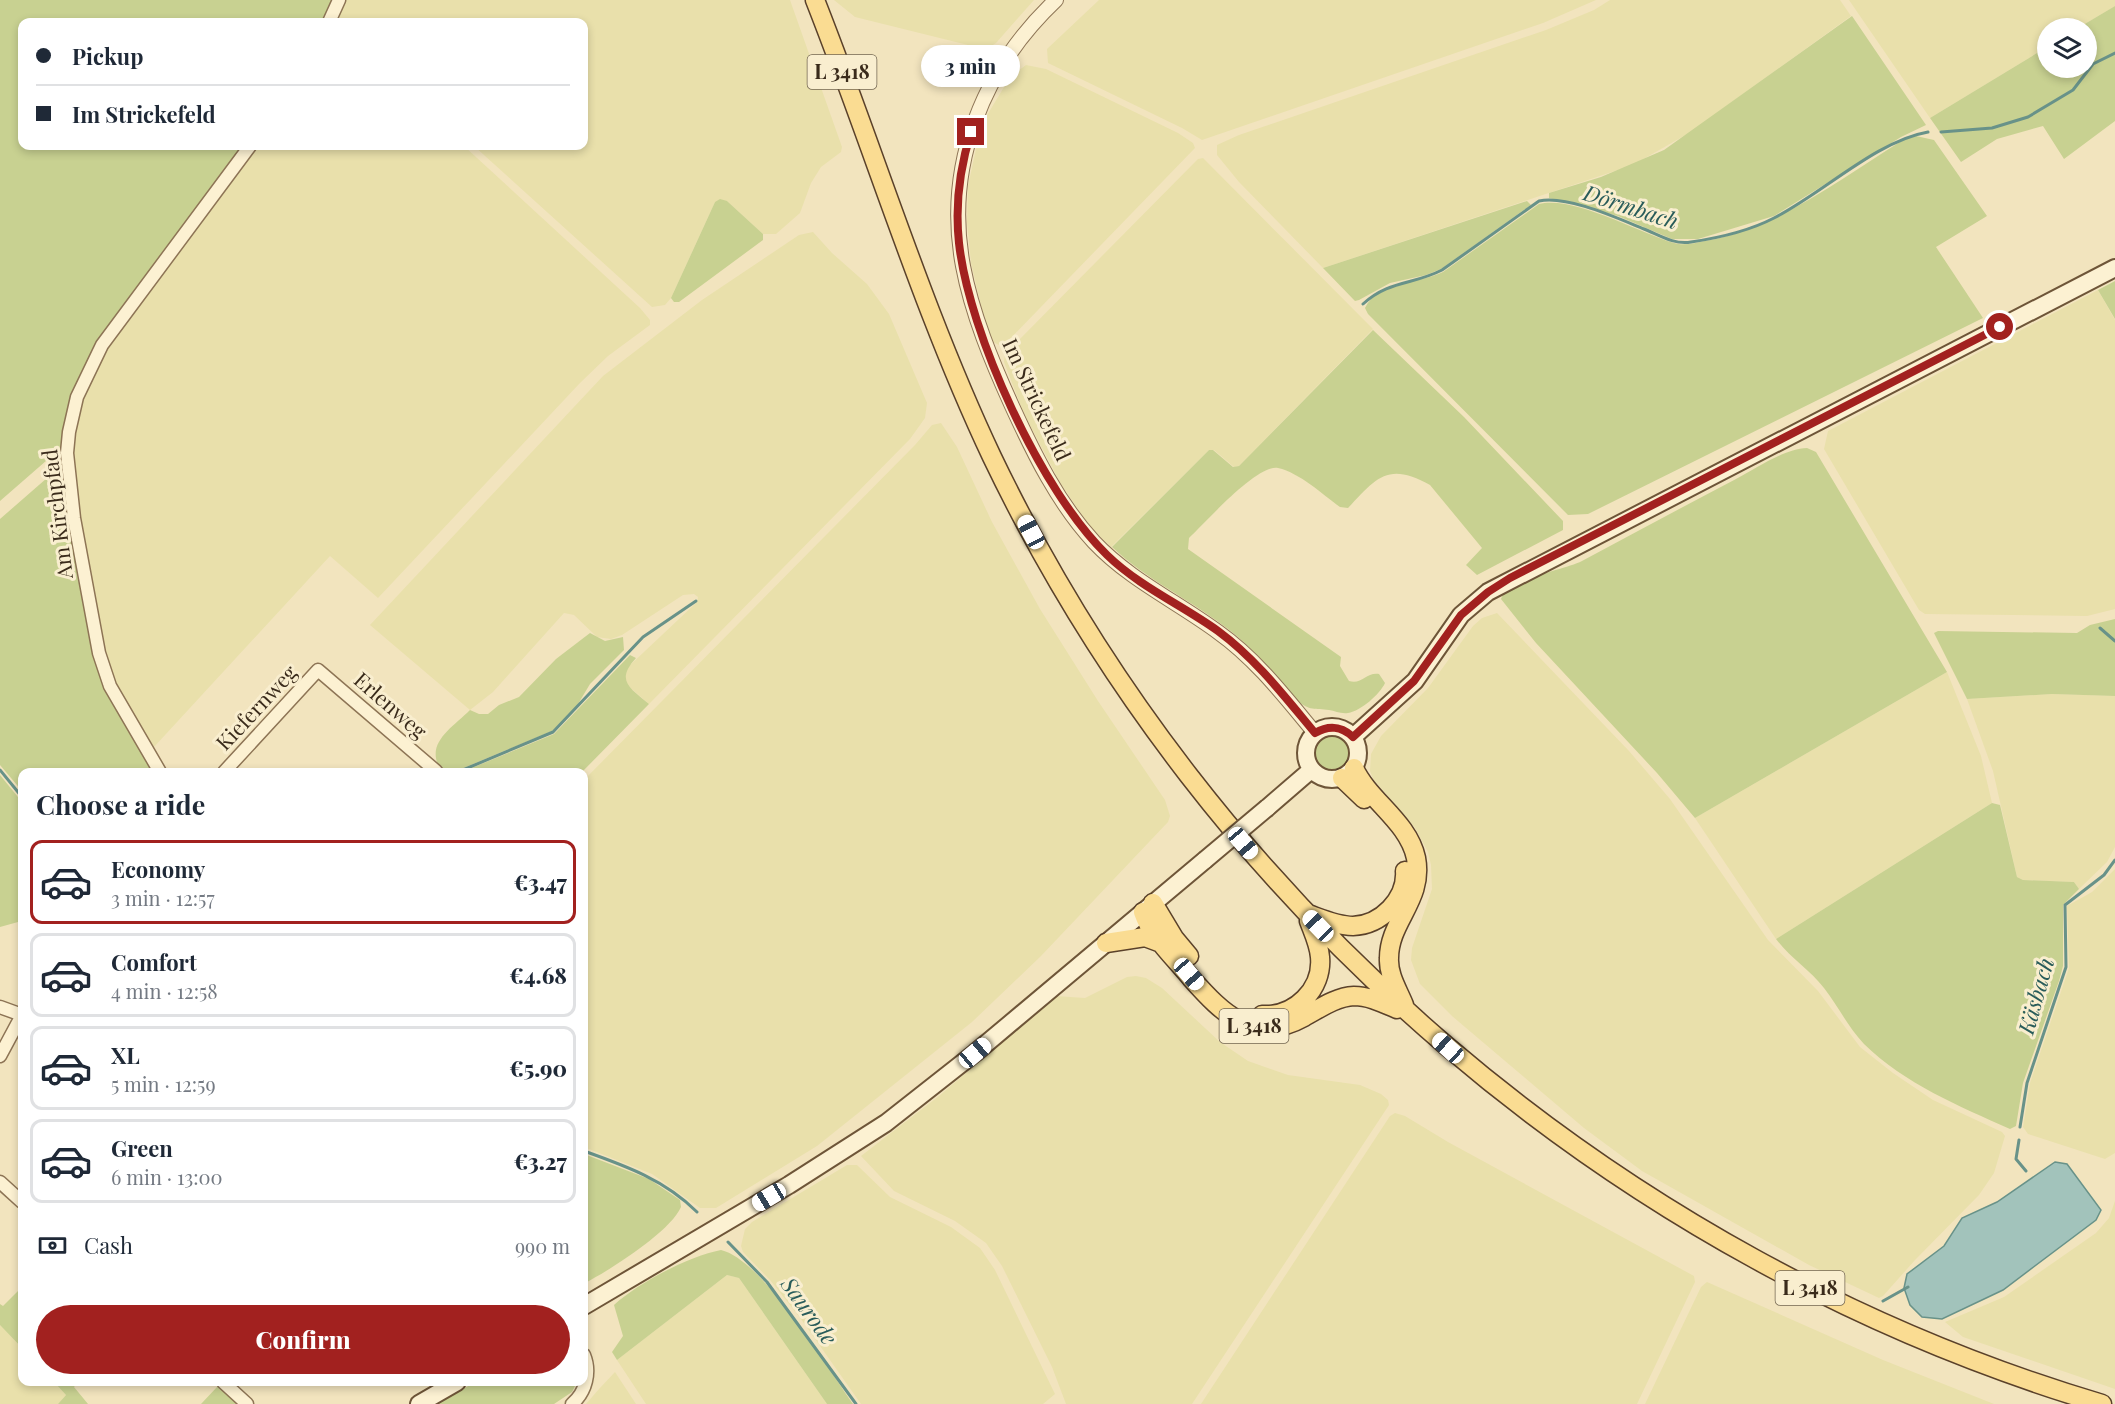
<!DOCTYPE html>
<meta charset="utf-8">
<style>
:root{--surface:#fff;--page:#f2f2f3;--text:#1f2937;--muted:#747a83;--line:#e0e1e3;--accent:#a2211f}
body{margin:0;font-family:"Playfair Display",serif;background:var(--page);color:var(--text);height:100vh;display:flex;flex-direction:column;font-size:22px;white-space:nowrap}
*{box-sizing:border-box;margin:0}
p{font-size:20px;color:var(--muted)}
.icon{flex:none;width:33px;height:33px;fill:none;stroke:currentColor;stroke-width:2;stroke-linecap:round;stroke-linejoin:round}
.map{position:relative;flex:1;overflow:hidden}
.side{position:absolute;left:18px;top:768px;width:570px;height:618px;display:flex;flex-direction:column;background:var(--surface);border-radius:12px;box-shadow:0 3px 9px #0003}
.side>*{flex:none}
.guide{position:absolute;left:18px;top:18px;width:570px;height:132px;border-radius:12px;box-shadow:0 3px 9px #0003;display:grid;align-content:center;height:132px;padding:0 18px;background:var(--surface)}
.tools{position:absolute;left:2037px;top:18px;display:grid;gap:12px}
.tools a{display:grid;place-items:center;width:60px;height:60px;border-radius:50%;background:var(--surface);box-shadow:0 3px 9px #0003;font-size:30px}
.end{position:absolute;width:27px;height:27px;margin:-14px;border:8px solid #a2211f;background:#fff;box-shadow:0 0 0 3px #fff}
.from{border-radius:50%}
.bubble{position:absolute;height:42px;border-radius:21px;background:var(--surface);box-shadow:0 3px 9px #0003;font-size:20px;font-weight:800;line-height:42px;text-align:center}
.car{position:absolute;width:18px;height:36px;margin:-18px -9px;border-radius:8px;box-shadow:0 0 4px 2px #0007;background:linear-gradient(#fff 24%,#345 0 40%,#fff 0 76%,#345 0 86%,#fff 0)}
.guide b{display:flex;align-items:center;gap:21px;height:57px;font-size:22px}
.guide b+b{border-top:2px solid var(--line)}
.guide i{width:15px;height:15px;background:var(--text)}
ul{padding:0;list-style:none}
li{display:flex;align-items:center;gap:18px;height:84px;margin:0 12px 9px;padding:0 6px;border:3px solid var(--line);border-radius:12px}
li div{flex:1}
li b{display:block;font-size:22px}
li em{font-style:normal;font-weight:800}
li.on{border-color:var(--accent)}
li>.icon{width:54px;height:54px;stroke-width:1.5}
h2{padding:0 18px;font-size:27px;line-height:72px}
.pay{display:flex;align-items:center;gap:15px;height:66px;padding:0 18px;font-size:22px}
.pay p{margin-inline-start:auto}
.action{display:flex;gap:12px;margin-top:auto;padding:12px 18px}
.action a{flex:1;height:69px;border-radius:36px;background:var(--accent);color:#fff;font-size:24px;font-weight:800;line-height:69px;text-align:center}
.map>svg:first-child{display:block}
.farmland{fill:#e9e0ab}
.green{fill:#c8d191}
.water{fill:#a2c3bb;stroke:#689289;stroke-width:1.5}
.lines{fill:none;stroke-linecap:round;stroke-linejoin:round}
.stream{stroke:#689289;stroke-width:3}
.minor-casing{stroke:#8d7455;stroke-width:15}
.tertiary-casing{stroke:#8d7455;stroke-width:16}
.secondary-casing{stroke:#6e5538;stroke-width:20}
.primary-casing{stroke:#5a412a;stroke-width:21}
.minor{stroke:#fcf1d2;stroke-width:12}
.tertiary{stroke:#fcf1d2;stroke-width:14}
.secondary{stroke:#fcf1d2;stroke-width:16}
.primary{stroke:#fadc92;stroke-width:18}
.secondary-bridge-casing{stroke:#6e5538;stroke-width:20;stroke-linecap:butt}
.secondary-bridge{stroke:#fcf1d2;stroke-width:16}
.route{stroke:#a2211f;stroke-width:8}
.labels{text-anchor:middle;stroke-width:6;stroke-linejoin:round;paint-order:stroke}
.shield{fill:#f9eecf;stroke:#736651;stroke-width:1.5}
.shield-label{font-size:20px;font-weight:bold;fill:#3a2b1b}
.street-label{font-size:21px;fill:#3a2b1b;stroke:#f9eecf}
.water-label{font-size:22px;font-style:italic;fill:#295c5a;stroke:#f9eecf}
</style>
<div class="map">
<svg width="2115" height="1404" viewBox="0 0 2115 1404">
<rect width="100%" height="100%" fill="#f2e4be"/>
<!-- farmland -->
<path class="farmland" d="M344,0H790L842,147L841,152L821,167L811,183L800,213L776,234H763L727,201L715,202L671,298L665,305L652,307L474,146H584V22H338Z
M834,0H1034L996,43L988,48L976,47L855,17Z
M1099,0H1596L1543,23L1202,140L1182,128L1048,63L1047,49Z
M1610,0H1840L1851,16L1689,133L1633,165L1323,268L1239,182L1217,155V145L1239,135L1546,30L1594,10Z
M1849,0H2115V6L2078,28H2048L2047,47L1930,118Z
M1026,65L1046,69L1178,133L1193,143L1195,148L1006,343L999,345L993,342L982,310L971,263L967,222L968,186L976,149L986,117L1010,77Z
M256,146H464L640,308L650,320V325L608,356L580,383L378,598L330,556L154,747L115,684L104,652L79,517L72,453L74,433L82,398L97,364L121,326Z
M1203,158L1373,329L1239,466L1234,467L1214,450H1209L1111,547L1090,527L1061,484L1024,414L1004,362L1005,354L1198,159Z
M813,232L832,253L867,284L889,314L927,403L925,418L910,439L649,704L627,685L625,677L627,668L697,602L698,597L694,594L683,595L622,635L611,639L597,637L574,615L564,613L493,692L470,710L370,625L603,376L702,300L799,235Z
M2098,290L2115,320V609L2087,616L1925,614L1919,610L1824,449L1828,431Z
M941,423L957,447L992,522L1040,609L1098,701L1165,800L1170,816L1168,822L1041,956L972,1022L817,1146L716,1208H700L652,1174L584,1147V780L915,445L932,425Z
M1497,613L1629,751L1670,799L1768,940L1818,991L1860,1047L1893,1073L1933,1100L2002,1132L2005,1136L1994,1173L1979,1195L1915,1260L1883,1296L1879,1298L1809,1265L1642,1171L1584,1128L1452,1016L1420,984L1411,960L1412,948L1432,889L1431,865L1428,852L1415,828L1373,779L1370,771L1371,754L1381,736L1428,688L1473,626L1482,618Z
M1947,672L1981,756L1992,803L1776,939L1695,818Z
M2052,694L2115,696V847L2107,862L2079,889L2074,882L2023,880L2017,877L1993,771L1967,699Z
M2115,869V1153L2105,1159L2028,1134L2023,1127L2030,1083L2069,968L2067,906L2092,892Z
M1136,976L1146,978L1162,988L1220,1042L1248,1061L1288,1075L1360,1085L1381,1094L1388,1100L1389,1105L1192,1404H1066L1052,1367L1002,1266L986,1243L955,1221L894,1191L861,1156L939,1096L1056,996L1085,998L1127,977Z
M1395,1113L1405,1116L1448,1142L1694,1276L1695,1282L1637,1404H1201L1390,1116Z
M847,1165H857L890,1197L951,1227L980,1248L995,1270L1055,1394L1043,1404H861L801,1319L770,1280L743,1252L741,1246L745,1229L752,1222Z
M2115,1201V1389L1963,1337L1945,1322L2004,1297L2096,1233L2109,1218Z
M727,1275L739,1278L827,1404H646L617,1360Z
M1707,1282L1883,1360L1994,1404H1645L1701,1287Z
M0,1325L22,1348V1382H54L66,1395L58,1404H0Z
M615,1372L636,1404H586L599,1389Z"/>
<!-- green -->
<path class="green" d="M0,0H333L323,22H22V146H243L88,359L67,413L62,447L0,501Z
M2115,6V121L2064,159L2043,126L1997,139L1961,162L1930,118L2047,47L2048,68H2086V28H2078Z
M1852,16L1926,125L1901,137L1774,216L1698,239H1672L1618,216L1549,198V193L1601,177L1664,150Z
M1916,136L1934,140L1987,216L1936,247L1983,318L1588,514L1568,515L1368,314L1365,308C1379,280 1419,284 1443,272L1539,204C1573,195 1640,233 1674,243C1684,246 1695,243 1705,241C1779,228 1840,179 1903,140Z
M720,199L727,201L763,234V240L679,302H674L671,298L715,202Z
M1527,201L1531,205L1441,269L1426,275L1390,283L1359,300L1355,301L1323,268Z
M2115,281V319L2098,290Z
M1373,330L1464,417L1563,521V530L1477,575L1466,565L1482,548L1430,485C1388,461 1376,478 1348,508L1340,507C1322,494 1300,473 1278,468C1257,464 1205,523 1189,538L1188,549L1341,657L1340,666L1349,681C1362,685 1366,672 1379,674L1385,683C1380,694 1361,711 1348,713C1341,714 1335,711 1329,710C1315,708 1309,711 1298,701C1275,675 1253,647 1224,626C1187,598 1146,579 1112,547L1209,450H1213L1233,467L1239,466Z
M1807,448L1816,452L1947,672L1695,818L1657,773L1536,643L1501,599C1508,578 1562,571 1582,561C1633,534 1684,506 1736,479C1757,468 1784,449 1807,448Z
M55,471L64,474L99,671L105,688L155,772H22V791L0,765V519Z
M2115,619V696L2052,694L1967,699L1934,633L1938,631L2077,633L2090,625Z
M590,633L605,641L623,637L624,650L590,684L575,709L552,731L454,772H442C423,744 451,729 470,710L479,714H488L499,705L519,697L556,659Z
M630,655L636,658C615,681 630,688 649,704L582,772H462L554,734Z
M1312 753a20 20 0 1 1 40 0a20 20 0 1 1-40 0Z
M0,775L22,802V927L18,922L0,927Z
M1992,803L2000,805L2017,877L2023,880L2074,882L2079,889L2063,905V966L2059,981L2023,1083L2016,1126L2010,1129C1959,1106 1905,1084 1864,1044C1848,1027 1838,1006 1824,988C1810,970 1790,958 1776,939Z
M584,1154L649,1179L680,1200L681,1207C670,1232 610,1270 585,1283Z
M721,1250C763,1260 827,1367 853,1404H827L739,1278L727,1275L617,1360L612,1352L623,1336L614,1305C638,1283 689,1256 721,1250Z
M22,1287V1348L0,1325V1304L3,1306Z
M54,1382H78L74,1387L88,1404H58L66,1395Z
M475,1382H577L572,1392L554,1404H437Z
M217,1387H221L242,1404H201Z"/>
<!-- water -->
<path class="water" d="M2055,1162L2067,1164L2101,1210L2096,1220L2003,1290L1942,1319L1922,1317L1910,1305L1904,1288L1907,1274L1944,1246L1962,1218L1997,1202Z"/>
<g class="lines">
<!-- stream -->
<path class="stream" d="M1941,132L1992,128L2028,117L2073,90L2093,64L2115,53
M1363,304C1389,280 1413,285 1442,270L1539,201C1567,195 1617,218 1644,229C1659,235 1674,245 1691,242C1718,238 1749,231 1774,218C1822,194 1876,141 1928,132
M2100,628L2115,641
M0,770L22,797
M458,772L553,732L643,637L696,601
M2020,1127L2027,1083L2066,967L2065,905L2104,875L2115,860
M2019,1140L2016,1159L2026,1171
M584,1151C626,1166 665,1180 697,1212
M728,1242L767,1282L856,1404
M1883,1301L1908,1287"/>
<!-- minor casing -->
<g class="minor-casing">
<path id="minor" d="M329,22L339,0
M160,772L110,686L99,653L74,518L67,453L69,432L77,397L102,345L250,146
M224,772L318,670L436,771
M0,1007L22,1015
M0,1056L22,1015
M0,1182L22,1202
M223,1382L247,1404
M572,1404C586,1392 591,1372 584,1355"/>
</g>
<!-- tertiary casing -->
<g class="tertiary-casing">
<path id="tertiary" d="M1056,0C983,69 944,165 963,266C972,314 992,362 1012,406C1034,454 1058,503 1094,542C1130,580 1176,601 1218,632C1256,659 1285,697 1315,733"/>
</g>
<!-- secondary casing -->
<g class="secondary-casing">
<path id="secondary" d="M1306 753a26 26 0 1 1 52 0a26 26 0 1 1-52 0Z
M1353,737L1415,681L1461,615L1488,592L2115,268
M1267,808L1311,770
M584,1306L789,1185L886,1123L975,1053L1205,860
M419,1404L457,1382"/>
</g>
<!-- primary casing -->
<g class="primary-casing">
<path id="primary" d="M815,0C875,152 922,309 992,457C1209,910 1620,1261 2102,1404
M1354,768C1369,801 1408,821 1416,858C1424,900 1389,921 1389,958C1388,975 1398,990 1404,1005
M1342,778L1364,799
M1153,903L1174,938L1189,956
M1143,912C1152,938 1174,957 1191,978C1223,1014 1253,1045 1304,1017C1319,1009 1335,997 1354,996C1369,996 1383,1003 1397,1009
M1308,914C1322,919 1338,926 1353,926C1381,925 1407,899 1405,871
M1106,943L1145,937L1161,943
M1262,1015C1295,1017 1323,989 1320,957C1319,944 1313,932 1309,921"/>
</g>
<!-- minor -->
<use href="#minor" class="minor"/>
<!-- tertiary -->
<use href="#tertiary" class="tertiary"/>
<!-- secondary -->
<use href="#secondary" class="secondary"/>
<!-- primary -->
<use href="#primary" class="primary"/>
<!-- secondary-bridge casing -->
<g class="secondary-bridge-casing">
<path id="secondary-bridge" d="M1205,860L1267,808"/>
</g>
<!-- secondary-bridge -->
<use href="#secondary-bridge" class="secondary-bridge"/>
</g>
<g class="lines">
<!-- route -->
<path class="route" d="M971,132C960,167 955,206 959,243C969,334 1041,491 1107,555C1140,587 1182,605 1218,631C1256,659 1285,697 1315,733C1329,725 1341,726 1353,737L1414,681L1461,615L1488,592L1510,578L2000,327"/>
</g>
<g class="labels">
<!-- shield labels -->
<g class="shield">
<rect x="807.5" y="55" width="69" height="34" rx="4.5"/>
<rect x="1219.5" y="1009" width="69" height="34" rx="4.5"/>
<rect x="1775.5" y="1271" width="69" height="34" rx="4.5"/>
</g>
<g class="shield-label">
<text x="842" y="79">L 3418</text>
<text x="1254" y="1033">L 3418</text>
<text x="1810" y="1295">L 3418</text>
</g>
<!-- street labels -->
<g class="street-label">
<text transform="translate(1036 400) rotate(65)" y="7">Im Strickefeld</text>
<text transform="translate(58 514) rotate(-97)" y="7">Am Kirchpfad</text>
<text transform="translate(390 706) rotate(41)" y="7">Erlenweg</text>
<text transform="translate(257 708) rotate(-47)" y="7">Kiefernweg</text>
</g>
<!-- water labels -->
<g class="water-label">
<text transform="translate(1631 207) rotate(18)" y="8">Dörmbach</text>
<text transform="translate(2036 996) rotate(-74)" y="8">Käsbach</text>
<text transform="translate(809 1311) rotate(54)" y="8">Saurode</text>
</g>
</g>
</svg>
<div class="tools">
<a><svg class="icon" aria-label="layers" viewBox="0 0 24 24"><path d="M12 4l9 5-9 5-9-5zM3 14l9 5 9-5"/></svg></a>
</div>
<i class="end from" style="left:2000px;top:327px"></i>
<i class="end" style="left:971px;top:132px"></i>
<div class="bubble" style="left:921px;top:45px;width:99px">3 min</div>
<i class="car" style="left:1031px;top:532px;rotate:332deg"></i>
<i class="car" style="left:1243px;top:843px;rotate:140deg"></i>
<i class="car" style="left:1318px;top:926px;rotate:316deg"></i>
<i class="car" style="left:1189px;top:974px;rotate:139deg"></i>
<i class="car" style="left:1448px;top:1048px;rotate:312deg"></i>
<i class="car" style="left:975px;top:1053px;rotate:50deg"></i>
<i class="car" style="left:769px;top:1197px;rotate:239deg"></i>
<div class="guide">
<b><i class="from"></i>Pickup</b>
<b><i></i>Im Strickefeld</b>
</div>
<section class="side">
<h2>Choose a ride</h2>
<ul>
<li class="on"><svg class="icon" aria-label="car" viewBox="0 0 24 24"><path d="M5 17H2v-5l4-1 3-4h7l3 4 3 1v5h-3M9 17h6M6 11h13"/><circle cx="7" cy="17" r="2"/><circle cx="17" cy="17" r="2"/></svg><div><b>Economy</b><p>3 min · 12:57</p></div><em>€3.47</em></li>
<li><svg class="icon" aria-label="car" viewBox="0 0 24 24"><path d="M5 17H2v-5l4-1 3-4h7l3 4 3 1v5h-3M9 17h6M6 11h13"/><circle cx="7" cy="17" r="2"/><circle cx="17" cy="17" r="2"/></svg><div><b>Comfort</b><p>4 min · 12:58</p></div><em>€4.68</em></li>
<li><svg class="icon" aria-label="car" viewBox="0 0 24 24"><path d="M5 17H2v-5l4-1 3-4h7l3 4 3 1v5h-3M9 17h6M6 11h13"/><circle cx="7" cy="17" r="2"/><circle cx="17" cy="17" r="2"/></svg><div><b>XL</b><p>5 min · 12:59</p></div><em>€5.90</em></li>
<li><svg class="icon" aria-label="car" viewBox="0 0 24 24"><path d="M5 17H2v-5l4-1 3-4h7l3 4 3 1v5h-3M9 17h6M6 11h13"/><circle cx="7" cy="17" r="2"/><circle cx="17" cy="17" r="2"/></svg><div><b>Green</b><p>6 min · 13:00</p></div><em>€3.27</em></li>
</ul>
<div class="pay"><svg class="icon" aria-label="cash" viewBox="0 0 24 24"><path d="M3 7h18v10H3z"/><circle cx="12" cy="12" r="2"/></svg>Cash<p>990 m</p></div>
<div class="action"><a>Confirm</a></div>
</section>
</div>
